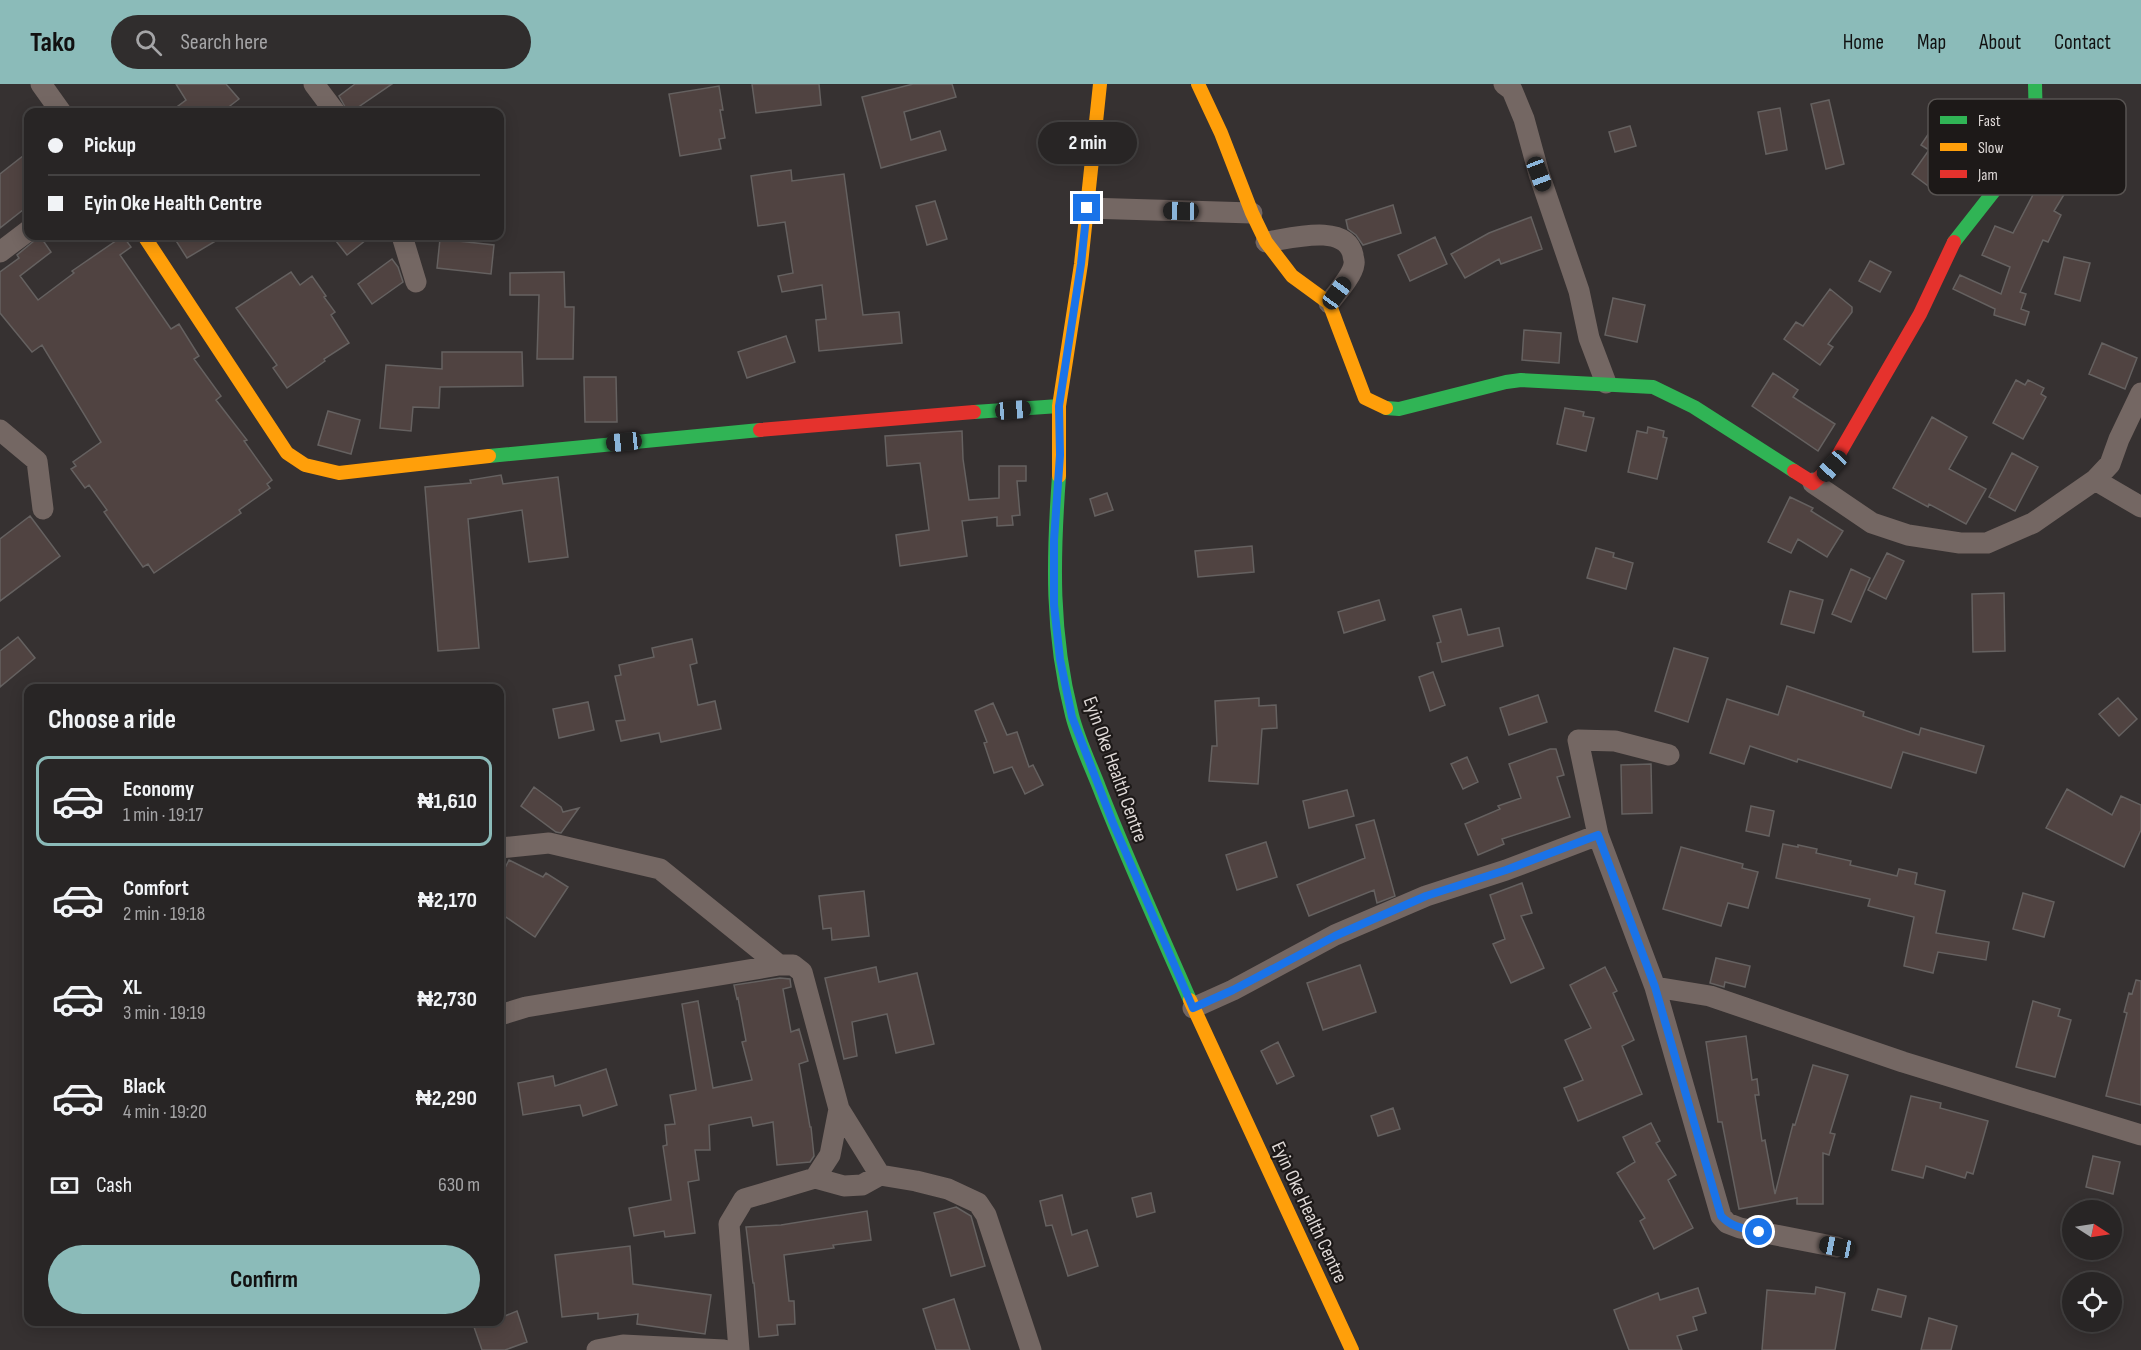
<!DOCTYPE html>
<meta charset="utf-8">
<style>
:root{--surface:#282525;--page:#302d2d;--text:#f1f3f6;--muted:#a5a5a7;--line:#444242;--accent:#8bbbb9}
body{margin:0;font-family:"Sofia Sans Condensed",sans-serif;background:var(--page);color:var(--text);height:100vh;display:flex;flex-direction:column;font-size:22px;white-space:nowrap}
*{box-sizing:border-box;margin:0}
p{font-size:20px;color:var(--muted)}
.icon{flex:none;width:33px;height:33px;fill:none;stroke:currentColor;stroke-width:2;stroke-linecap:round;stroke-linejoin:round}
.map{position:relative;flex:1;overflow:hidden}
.drawer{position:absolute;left:24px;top:600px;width:480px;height:642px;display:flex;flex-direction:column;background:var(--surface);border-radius:12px;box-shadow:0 3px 15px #0003,0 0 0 2px var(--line)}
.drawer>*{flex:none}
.hud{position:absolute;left:24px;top:24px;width:480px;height:132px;border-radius:12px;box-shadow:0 3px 15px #0003,0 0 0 2px var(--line);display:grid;align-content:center;height:132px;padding:0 24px;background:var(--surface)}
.needle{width:39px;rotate:102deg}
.buttons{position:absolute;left:2062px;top:1116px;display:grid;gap:12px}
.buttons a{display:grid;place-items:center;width:60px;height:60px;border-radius:50%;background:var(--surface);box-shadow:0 3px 15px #0003,0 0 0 2px var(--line);font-size:30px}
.end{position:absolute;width:27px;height:27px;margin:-14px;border:8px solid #1a73e8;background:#fff;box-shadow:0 0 0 3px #fff}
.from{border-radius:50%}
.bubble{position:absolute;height:42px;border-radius:21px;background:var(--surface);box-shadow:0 3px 15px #0003,0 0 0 2px var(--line);font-size:20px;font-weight:700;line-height:42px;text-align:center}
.car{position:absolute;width:18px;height:36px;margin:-18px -9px;border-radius:8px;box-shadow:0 0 4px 2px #0007;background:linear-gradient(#222 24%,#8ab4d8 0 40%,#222 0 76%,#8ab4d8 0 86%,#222 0)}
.hud b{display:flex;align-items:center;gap:21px;height:57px;font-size:22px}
.hud b+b{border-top:2px solid var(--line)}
.hud i{width:15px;height:15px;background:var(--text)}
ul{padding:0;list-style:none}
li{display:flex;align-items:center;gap:18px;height:90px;margin:0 12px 9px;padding:0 12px;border:3px solid transparent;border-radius:12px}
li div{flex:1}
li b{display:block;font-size:22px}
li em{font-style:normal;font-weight:700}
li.active{border-color:var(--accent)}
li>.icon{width:54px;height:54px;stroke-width:1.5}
h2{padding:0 24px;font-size:27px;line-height:72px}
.pay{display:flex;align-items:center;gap:15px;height:66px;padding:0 24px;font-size:22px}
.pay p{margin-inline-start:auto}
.cta{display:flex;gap:12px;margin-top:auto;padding:12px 24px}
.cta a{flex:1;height:69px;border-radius:36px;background:var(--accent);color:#111;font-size:24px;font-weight:700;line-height:69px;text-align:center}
header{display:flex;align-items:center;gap:36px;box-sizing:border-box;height:84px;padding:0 30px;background:var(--accent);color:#111}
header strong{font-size:28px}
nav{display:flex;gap:33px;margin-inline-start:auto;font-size:21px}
.search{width:420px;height:54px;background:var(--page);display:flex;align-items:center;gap:15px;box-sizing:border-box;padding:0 21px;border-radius:33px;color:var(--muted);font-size:22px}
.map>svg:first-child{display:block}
.building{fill:#504341;stroke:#656160;stroke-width:1.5}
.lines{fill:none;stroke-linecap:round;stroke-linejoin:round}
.street{stroke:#746763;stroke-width:21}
.fast{stroke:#30b455;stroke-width:14}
.slow{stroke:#ff9f0a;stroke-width:14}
.jam{stroke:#e5322d;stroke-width:14}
.route{stroke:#1a73e8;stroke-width:8}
.labels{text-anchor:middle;stroke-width:4.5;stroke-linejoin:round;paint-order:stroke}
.street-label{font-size:20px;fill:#dfd9d7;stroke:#1d1918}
.key{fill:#1d1918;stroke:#575351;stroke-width:1.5}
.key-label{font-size:16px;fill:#dfd9d7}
</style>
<header>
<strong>Tako</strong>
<div class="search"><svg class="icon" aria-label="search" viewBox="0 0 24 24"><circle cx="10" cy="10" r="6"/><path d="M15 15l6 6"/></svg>Search here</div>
<nav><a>Home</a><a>Map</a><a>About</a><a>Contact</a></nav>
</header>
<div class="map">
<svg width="2141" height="1266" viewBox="0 0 2141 1266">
<rect width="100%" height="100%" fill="#363131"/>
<!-- building -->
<path class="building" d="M176,0H226L239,15L222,28H170L186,16Z
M355,0H392L351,28H348L339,12Z
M752,0H819L821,21L756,29Z
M913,0H952L956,13L904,28L911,56L940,47L946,66L881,84L862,13Z
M719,2L723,26H720L725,54L719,55L721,65L680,72L669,10Z
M1829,16L1844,80L1826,85L1811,20Z
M1780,24L1787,66L1766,70L1758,28Z
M1630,42L1636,62L1615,68L1609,48Z
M1931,46L1983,81L1973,96L1952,82L1935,107L1912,90L1929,66L1921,61Z
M28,68V122L0,144V90Z
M2047,84L2071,99L2054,127L2061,131L2048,158L2043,156L2020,208L2026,210L2021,225L2029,228L2025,241L1994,231L1995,225L1953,205L1960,191L2001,210L2010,183L1982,171L1995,142L2013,149Z
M791,86L792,97L844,90L863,231L899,228L902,259L819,267L816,236L826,235L822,201L782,208L778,192L793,189L785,138L758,142L751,92Z
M935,117L947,155L927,161L916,122Z
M1393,121L1401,149L1363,161L1356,151L1348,145L1346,136Z
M1531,133L1542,165L1501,180L1499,175L1465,194L1451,170L1489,149Z
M40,152L51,168L20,192L38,216L74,189L72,187L123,152L131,163L120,171L171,245L179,240L199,272L194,275L221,312L216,316L247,356L244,357L272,396L267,400L270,404L239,426L241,429L154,489L148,480L143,483L104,428L107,426L89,401L85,404L71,385L76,382L73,378L101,358L42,261L32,268L0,229V188L19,174L17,171Z
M173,152H224L187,174Z
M332,152H371L347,171Z
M1435,153L1447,180L1410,197L1398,171Z
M440,155L494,161L491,190L437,184Z
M2064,173L2090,179L2080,217L2055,210Z
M392,175L398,183L403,198L372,220L358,200Z
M1870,177L1891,188L1880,208L1859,197Z
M291,188L300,201L312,192L326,212L324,213L335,228L331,231L349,259L324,275L325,277L287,304L273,284L277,281L236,224Z
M564,188L565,223H574L573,275H537L539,211H510V189Z
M1830,205L1852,223V228L1828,260L1833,263L1820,281L1784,255L1796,238L1803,242Z
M1613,214L1645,221L1637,258L1605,251Z
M1524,246L1561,249L1559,279L1522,276Z
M786,252L795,278L747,294L738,268Z
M2102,259L2137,274L2125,305L2089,290Z
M442,268H522L523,302L440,303L439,324L413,323L411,347L380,344L386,281L442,285Z
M1773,289L1798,306L1793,313L1835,340L1818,367L1752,322Z
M584,293H616L617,338H585Z
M2016,296L2025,301L2028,296L2044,304L2041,310L2046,313L2023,355L1993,339Z
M1565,324L1584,328L1583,332L1594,334L1586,367L1557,360Z
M328,327L360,336L351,370L318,361Z
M1932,333L1967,353L1949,385L1986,405L1966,440L1929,420L1928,423L1893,404Z
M1648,343L1664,347L1663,353L1667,354L1657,395L1628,388L1637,347L1647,349Z
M962,347L963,375L969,416L999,414V382H1026V397H1017L1020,431L1012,432L1013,441L997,442V433L962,437L967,472L900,482L896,451L929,446L920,379L887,382L885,352Z
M2012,369L2038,383L2015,427L1989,413Z
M501,391L503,400L558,393L568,473L529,478L522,426L468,435L479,564L438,567L425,403L471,399L470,396Z
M1107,409L1113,426L1095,432L1090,415Z
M1790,413L1813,424L1811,427L1843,447L1827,473L1798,455L1791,469L1768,458Z
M30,432L60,472L0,517V455Z
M1252,462L1254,488L1198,493L1195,467Z
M1596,464L1614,469L1613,473L1633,479L1626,505L1587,494Z
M1887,469L1904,477L1886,515L1868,506Z
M1851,485L1870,494L1851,538L1832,530Z
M1790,507L1823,516L1814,549L1781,540Z
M2004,509L2005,567L1973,568L1972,510Z
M1379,516L1385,536L1344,549L1338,528Z
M1461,525L1468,551L1499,544L1503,562L1442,578L1437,559L1441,558L1433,532Z
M18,553L35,574L0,603V567Z
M692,555L697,579L690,581L698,621L715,617L721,645L661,658L659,649L621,657L616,637L625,636L615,592L621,591L619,581L654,573L652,564Z
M1674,564L1708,574L1688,638L1655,627Z
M1433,588L1445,621L1430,627L1419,593Z
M1787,602L1864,628L1863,632L1919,651L1921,644L1984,662L1976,689L1903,668L1891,704L1798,675L1797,678L1750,662L1744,680L1710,669L1727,615L1778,631Z
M1538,611L1547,638L1509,651L1500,624Z
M1259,614V622L1276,621L1277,644L1262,645L1258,700L1209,697L1212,662H1217L1215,617Z
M2118,614L2137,635L2119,652L2099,630Z
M588,618L594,646L559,654L553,625Z
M993,619L1007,651L1017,648L1029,683L1033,681L1043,701L1025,710L1012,683L994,689L984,659L987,658L975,627Z
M1550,665H1556L1564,691L1557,693L1570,733L1502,755L1504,760L1478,771L1465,740L1500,725L1498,722L1521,714L1509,680Z
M1467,673L1478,698L1463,705L1451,680Z
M1651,680L1652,729L1622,730L1621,681Z
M534,703L561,723L563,728L579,724L561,749L556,748L521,722Z
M2067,705L2112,731L2121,712L2141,721V746L2124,783L2046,744Z
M1347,706L1354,732L1309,744L1303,717Z
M1751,722L1774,727L1769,752L1746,747Z
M1374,736L1395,812L1377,819L1374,806L1309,832L1297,801L1365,774L1356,741Z
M1266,758L1277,793L1237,806L1226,771Z
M1783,760L1798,763V761L1817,765L1816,769L1851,777L1850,781L1897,792L1899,785L1917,789L1915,800L1945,807L1936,849L1989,858L1986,876L1938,868L1933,889L1904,882L1914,833L1868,822L1870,815L1776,794Z
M1681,763L1743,780L1742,784L1758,788L1748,824L1728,819L1721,842L1663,825Z
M509,776L543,793L546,789L568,803L535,853L500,829V794Z
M1522,799L1532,829L1521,832L1544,884L1511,899L1493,860L1505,855L1490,811Z
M864,807L869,852L832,856L831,844L823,845L819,812Z
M2023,809L2054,818L2044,853L2013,845Z
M1716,874L1750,882L1745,903L1725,898L1724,903L1710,899Z
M1360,881L1376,928L1323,946L1307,899Z
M876,883L879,898L917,889L934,960L896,969L887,930L852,938L857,972L844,975L825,894Z
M1605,883L1617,907L1613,909L1634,956L1622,962L1642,1010L1578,1037L1564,1004L1583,996L1565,956L1591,944L1570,901Z
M780,894L790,895L791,903L783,905L791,948L799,945L808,977L799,980L810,1043H811L814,1072L810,1078L777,1081L773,1038L753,1042L751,1033L709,1041L710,1066H695L699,1096L688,1098L695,1149L665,1153L664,1147L634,1152L629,1124L671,1116L663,1062L667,1061L665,1041L675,1040L670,1011L696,1006L682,920L698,917L713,1004L752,996L742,958L746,957L738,914L737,915L734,901Z
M2136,896L2141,897V1021L2106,1012L2127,929L2124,928L2129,909L2132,910Z
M2033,917L2060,925L2058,932L2071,936L2055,993L2016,983Z
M1746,952L1752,996L1757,995L1759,1011H1755L1762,1057L1765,1056L1775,1110L1793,1040L1795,1041L1813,981L1848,991L1830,1049L1835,1050L1829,1071L1823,1069V1120H1797V1114L1739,1125L1722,1038H1718L1706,958Z
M1278,958L1294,992L1277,1000L1261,967Z
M606,985L617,1021L583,1032L580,1021L523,1031L518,999L553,992L555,1002Z
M1911,1012L1941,1019L1940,1024L1988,1037L1973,1090L1967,1088L1965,1094L1926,1082L1923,1094L1892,1086Z
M1393,1024L1400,1045L1378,1052L1371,1032Z
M1651,1039L1660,1057L1656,1059L1676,1091L1668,1096L1693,1144L1654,1165L1640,1137L1645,1134L1617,1089L1635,1078L1623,1053Z
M2093,1072L2120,1078L2113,1110L2086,1103Z
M1151,1109L1155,1128L1137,1133L1132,1114Z
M1062,1111L1072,1151L1087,1146L1098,1182L1068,1192L1052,1141L1046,1142L1040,1117Z
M956,1123L971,1132L985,1182L951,1192L934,1129Z
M867,1127L871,1156L833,1161L834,1164L784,1171L789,1217H794L795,1240L777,1241L778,1251L759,1253L754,1199H753L746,1143L781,1141Z
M630,1162L633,1200L711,1211L705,1250L637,1240L638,1230L598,1235V1229L562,1233L555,1171Z
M1816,1203L1845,1209L1835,1266H1762L1767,1206L1815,1210Z
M1698,1204L1706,1229L1693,1233L1697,1246L1677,1252L1682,1266H1629L1614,1226L1658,1209L1660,1216Z
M1878,1205L1906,1212L1901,1233L1872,1226Z
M954,1215L970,1266H936L923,1225Z
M517,1227L527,1258L505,1266H482L474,1243L489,1238H500V1234Z
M1929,1234L1957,1242L1951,1266H1921Z"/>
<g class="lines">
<!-- street -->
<path class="street" d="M41,0L61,28
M314,0L335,28
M1504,0L1512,6L1524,35L1539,90L1579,207L1589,254L1606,299
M1087,124L1252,129
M402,152L416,198
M1266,158C1289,155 1346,138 1353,171C1353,174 1355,177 1354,180C1353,191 1336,210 1329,219
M0,168L28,147
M0,346L37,377L43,425
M2095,396L2141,423
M1813,399L1872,439L1908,451L1960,459H1987L2033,439L2095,396L2110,380L2119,355L2141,309
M1669,671L1615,657L1578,656L1598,751L1655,903L1721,1132L1727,1139L1740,1144L1837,1163
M500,764L549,759L660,785L779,881H793L802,888L839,1025L880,1091
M1655,903L1710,912L1903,978L2141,1051
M1193,924L1233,906L1335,851L1426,812L1506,786L1598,751
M500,931L526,923L779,881
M815,1094L830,1071L839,1025
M597,1266L623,1261L724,1266
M739,1266L729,1140L744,1115L815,1094L844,1102L862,1101L880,1091L916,1097L948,1105L978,1119L986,1131L1031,1266"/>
<!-- fast -->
<path class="fast" d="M1954,158L2031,60L2036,40L2035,0
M1386,324L1399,325L1506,298L1521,296L1653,303L1694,323L1794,387
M974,328L1059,322
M489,372L760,346
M1059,392C1053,475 1051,549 1072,631C1078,655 1090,680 1099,703C1127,775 1159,845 1190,916"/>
<!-- slow -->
<path class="slow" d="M1198,0L1221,49L1252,129L1266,158L1292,192L1329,219L1365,314L1386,324
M144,152L287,369L305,381L339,389L489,372
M1059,392V322L1081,180L1100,0
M1190,916L1352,1266"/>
<!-- jam -->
<path class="jam" d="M760,346L974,328
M1794,387L1813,399L1832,382L1920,230L1954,158"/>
</g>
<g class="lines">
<!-- route -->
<path class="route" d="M1087,124L1081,180L1059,322L1060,371L1054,456V521L1060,575L1072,633L1113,739L1193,924L1233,906L1335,852L1426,812L1506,786L1598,751L1655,903L1721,1132C1731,1143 1745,1145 1759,1148"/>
</g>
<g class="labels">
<!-- street labels -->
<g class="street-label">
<text transform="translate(1116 685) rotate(70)" y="7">Eyin Oke Health Centre</text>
<text transform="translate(1310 1128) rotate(65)" y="7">Eyin Oke Health Centre</text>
</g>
</g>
<!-- legend -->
<rect x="1928" y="15" width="198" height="96" rx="9" class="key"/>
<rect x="1940" y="32" width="27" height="8" fill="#30b455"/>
<rect x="1940" y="59" width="27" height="8" fill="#ff9f0a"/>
<rect x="1940" y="86" width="27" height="8" fill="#e5322d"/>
<g class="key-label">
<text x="1978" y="42">Fast</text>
<text x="1978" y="69">Slow</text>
<text x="1978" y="96">Jam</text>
</g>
</svg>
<div class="buttons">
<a><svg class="needle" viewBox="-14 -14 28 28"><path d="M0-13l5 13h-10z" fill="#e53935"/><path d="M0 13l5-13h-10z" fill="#a5a5a7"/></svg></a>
<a><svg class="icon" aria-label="locate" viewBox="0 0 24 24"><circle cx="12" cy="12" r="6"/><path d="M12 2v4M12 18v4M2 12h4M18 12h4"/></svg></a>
</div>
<i class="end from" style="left:1759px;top:1148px"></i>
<i class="end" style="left:1087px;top:124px"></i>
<div class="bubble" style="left:1038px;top:38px;width:99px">2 min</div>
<i class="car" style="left:1539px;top:90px;rotate:159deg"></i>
<i class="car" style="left:1181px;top:127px;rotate:271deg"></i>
<i class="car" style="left:1337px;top:209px;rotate:36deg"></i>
<i class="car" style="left:1013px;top:326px;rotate:85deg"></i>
<i class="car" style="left:624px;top:358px;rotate:264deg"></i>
<i class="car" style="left:1832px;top:382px;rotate:222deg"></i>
<i class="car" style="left:1837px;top:1163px;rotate:281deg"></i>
<div class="hud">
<b><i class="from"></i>Pickup</b>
<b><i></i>Eyin Oke Health Centre</b>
</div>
<section class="drawer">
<h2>Choose a ride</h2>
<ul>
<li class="active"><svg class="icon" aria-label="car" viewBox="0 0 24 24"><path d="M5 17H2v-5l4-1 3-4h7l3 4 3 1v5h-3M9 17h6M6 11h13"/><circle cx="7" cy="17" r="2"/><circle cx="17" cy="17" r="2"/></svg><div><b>Economy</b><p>1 min · 19:17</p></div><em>₦1,610</em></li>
<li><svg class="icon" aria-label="car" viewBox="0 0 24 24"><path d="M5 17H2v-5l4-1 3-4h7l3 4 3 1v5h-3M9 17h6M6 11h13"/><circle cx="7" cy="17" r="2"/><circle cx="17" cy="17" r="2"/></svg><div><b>Comfort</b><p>2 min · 19:18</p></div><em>₦2,170</em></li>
<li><svg class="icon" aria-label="car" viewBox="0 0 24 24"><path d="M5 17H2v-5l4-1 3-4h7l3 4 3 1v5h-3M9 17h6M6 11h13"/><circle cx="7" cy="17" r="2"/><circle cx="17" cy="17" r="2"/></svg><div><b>XL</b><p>3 min · 19:19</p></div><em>₦2,730</em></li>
<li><svg class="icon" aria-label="car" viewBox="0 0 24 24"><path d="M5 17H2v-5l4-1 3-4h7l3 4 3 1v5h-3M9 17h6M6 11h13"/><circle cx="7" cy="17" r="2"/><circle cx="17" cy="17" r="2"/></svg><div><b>Black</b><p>4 min · 19:20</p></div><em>₦2,290</em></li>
</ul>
<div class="pay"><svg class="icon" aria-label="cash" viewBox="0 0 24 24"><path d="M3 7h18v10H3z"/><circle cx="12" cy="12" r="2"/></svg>Cash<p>630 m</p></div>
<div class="cta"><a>Confirm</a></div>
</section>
</div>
